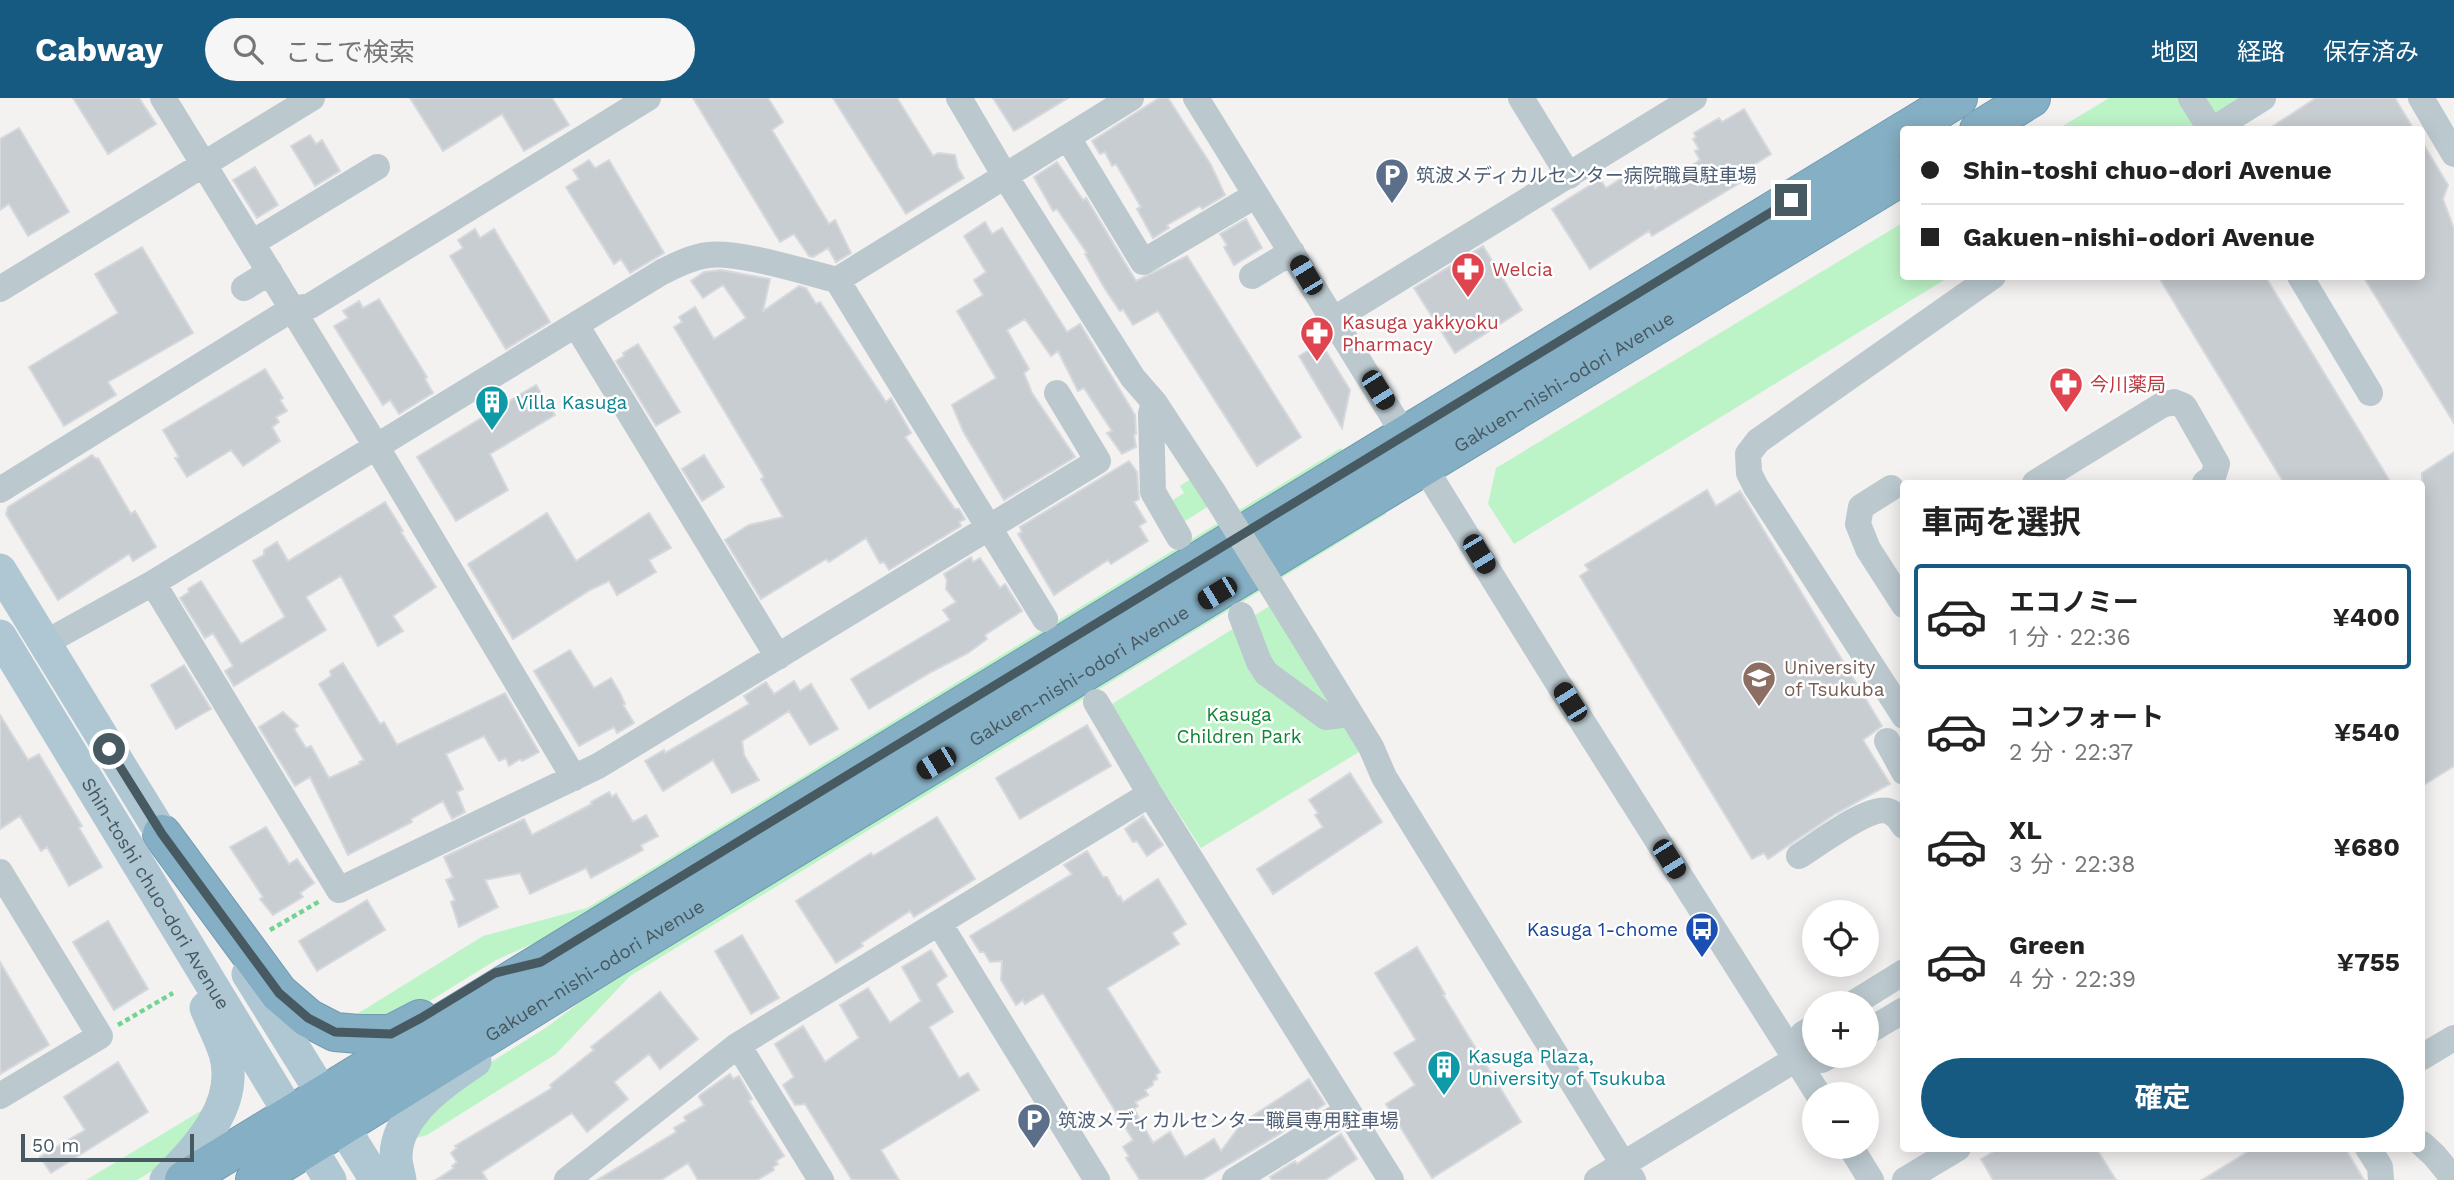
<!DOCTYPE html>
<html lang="ja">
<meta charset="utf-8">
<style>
:root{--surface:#fff;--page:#f6f6f6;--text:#222;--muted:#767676;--line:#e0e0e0;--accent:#175a81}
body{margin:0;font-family:"Work Sans","Noto Sans JP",sans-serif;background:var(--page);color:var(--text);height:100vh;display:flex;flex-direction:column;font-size:26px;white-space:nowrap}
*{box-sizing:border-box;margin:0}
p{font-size:23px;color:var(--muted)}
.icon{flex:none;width:38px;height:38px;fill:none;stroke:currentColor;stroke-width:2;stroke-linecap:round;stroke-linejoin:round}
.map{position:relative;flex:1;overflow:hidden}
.drawer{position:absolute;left:1900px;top:382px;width:525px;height:672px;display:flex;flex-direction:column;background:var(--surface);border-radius:7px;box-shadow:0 4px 18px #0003}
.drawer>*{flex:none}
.banner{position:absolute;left:1900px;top:28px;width:525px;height:154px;border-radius:7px;box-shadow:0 4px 18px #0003;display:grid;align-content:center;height:154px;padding:0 21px;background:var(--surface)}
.buttons{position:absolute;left:1802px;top:802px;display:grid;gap:14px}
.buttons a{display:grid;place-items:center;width:77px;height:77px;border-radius:50%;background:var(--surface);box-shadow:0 4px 18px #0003;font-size:35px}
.scale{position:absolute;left:21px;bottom:18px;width:173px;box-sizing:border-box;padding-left:7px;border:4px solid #475961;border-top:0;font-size:19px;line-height:24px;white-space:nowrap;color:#475961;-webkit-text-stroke:5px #fff;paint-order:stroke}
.end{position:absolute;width:32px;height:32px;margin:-16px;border:9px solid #475961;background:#fff;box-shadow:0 0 0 4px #fff}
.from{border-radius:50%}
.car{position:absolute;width:21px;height:42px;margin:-21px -10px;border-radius:9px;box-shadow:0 0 5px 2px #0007;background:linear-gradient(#222 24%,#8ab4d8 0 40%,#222 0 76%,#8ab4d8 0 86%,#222 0)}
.banner b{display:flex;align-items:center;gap:24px;height:66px;font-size:26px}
.banner b+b{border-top:2px solid var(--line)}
.banner i{width:18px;height:18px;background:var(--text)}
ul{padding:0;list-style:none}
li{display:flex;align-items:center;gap:21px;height:105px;margin:0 14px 10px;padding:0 7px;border:4px solid transparent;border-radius:7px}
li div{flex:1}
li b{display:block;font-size:26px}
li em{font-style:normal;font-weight:700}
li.selected{border-color:var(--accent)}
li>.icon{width:63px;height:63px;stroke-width:1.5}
h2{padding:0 21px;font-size:32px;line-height:84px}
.action{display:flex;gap:14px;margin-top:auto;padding:14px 21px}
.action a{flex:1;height:80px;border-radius:42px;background:var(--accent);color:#fff;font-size:28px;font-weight:700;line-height:80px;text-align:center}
header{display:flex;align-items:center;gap:42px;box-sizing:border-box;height:98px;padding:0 35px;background:var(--accent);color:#fff}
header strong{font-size:33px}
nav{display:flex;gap:38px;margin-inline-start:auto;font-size:24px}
.search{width:490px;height:63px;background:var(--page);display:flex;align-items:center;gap:18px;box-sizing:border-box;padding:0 24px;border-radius:38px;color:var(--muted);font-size:26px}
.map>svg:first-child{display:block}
.green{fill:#bdf4c7}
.building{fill:#c8cdd2;stroke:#d5d9dd;stroke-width:2}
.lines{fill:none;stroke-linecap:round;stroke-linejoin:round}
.highway-casing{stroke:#709bb0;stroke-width:40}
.path{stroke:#71d591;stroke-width:4.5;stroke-dasharray:5 3.5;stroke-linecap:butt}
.minor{stroke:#bbc9cf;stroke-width:26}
.major{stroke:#afc7d2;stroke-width:33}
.highway{stroke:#85afc4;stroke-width:38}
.minor-bridge{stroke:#bbc9cf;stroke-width:26}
.route{stroke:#475961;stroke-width:9}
.labels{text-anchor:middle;stroke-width:5;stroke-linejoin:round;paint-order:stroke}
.service-label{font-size:19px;fill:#4e5e75;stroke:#fff;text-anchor:start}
.health-label{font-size:19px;fill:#be3a42;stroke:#fff;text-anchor:start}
.street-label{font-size:19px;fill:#475961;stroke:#fff}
.culture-label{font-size:19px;fill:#0d838f;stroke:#fff;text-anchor:start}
.education-label{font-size:19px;fill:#785e54;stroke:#fff;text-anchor:start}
.park-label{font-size:19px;fill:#0f8533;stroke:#fff}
.transit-label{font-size:19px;fill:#164399;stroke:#fff;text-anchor:end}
</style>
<header>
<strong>Cabway</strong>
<div class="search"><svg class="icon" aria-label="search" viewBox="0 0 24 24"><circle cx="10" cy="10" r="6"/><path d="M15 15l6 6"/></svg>ここで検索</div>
<nav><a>地図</a><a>経路</a><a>保存済み</a></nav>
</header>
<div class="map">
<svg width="2454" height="1082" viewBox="0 0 2454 1082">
<rect width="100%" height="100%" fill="#f4f1f1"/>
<!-- green -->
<path class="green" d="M2109,0H2240L2189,31L2056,32Z
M1904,124V178L1949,179L1514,446L1488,406L1496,370Z
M1341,350L1346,358L592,819L496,862L412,914L344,924L483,838L587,810Z
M1192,380L1209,408L1177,428L1165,407L1184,395L1180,388Z
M1381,408L1386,416L630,878L556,956L427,1037L412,1041L461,983L547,929L629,867Z
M1273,506L1364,651L1201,750L1118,623L1104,611Z
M209,1008L159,1069L137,1082H86Z"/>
<!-- building -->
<path class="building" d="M73,0H139L156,26L108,56Z
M410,0H552L569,27L524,53L502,16L443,53Z
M693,0H768L783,24L772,32L829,126L835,122L851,155L836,164L828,150L813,159L809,158L794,136L780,144Z
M833,0H897L933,58L938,55L955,57L958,70L964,80L906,116Z
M993,0H1068L1014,33Z
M1159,0H1168L1211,67L1225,97L1202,111L1200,108L1167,127L1169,130L1153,140L1137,111L1141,109L1116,66L1112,68L1105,54L1100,56L1092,43Z
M2316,0H2395L2414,32H2267Z
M1744,11L1771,56L1749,70L1753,77L1652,138L1649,133L1590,171L1552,111L1600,81L1606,90L1641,68L1655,91L1700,62L1695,53L1699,51L1693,41L1696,39L1694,35L1719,20L1722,24Z
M19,30L69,114L28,138L9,106L0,112V41Z
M310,37L316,46L322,42L340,73L315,88L291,48Z
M2422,44L2448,87L2443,101L2454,131V325L2363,178H2422Z
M589,62L595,70L609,62L664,155L630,175L621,161L614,166L566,89L579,81L573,72Z
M1057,64L1083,102L1086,100L1136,183L1187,158L1301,339L1257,368L1158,213L1133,227L1123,211L1120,213L1105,191L1085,156L1087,155L1057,111L1053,113L1034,79Z
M255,69L278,107L257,120L233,82Z
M1246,121L1262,150L1234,167L1224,149L1227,147L1220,136Z
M985,124L992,136L1002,130L1067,234L1080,226L1135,317L1136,336L1134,337L1136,349L1122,356L1107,335L1112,333L1084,290L1078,293L1058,253L1051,258L1025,221L1007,232L1029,271L1024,275L1032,295L1075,359L1004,402L963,333L952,307L996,280L957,213L983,197L974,182L986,174L964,138Z
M475,131L480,140L494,131L550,224L506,251L450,158L463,150L458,142Z
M1483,148L1522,212L1455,255L1414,190Z
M142,149L193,235L108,284L116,297L64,328L29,269L118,215L95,176Z
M721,172L770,181L763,213L799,188L806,190L816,206L820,204L886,304L891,300L911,335L905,339L955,411H959L965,421L959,424L961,428L889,472L884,464L880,465L866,440L829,464L826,461L761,501L725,442L749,427L783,419L761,381L764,379L674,229L682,224L679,219L695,209L714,241L746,220L723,187L703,200L691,183L704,174Z
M2158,178H2265L2391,385H2284Z
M379,201L427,279L425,281L433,295L399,316L390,302L383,307L334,228L348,220L343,213L359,203L363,210Z
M1321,245L1350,292L1342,330L1299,258Z
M638,246L680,314L656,328L616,263L624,258L623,255Z
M265,271L283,300L280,302L287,313L276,319L279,324L272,329L280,343L243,368L231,352L187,379L175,360L179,359L163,332Z
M536,287L555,317L490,356L508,392L456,423L417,359Z
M2454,354V668L2422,688V375Z
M92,357L96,361L98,360L131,416L135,413L156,449L133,463L129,456L58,502L6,416L8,409Z
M704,357L724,389L702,403L682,371Z
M1129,363L1137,374L1139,401L1134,404L1146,424L1139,428L1148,443L1111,466L1108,462L1054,497L1018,436L1022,434L1020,429Z
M1707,392L1716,408L1740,393L1882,628L1863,642L1890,686L1835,716L1768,761L1764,755L1752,761L1580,478L1589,472L1585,467Z
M385,404L403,433L401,434L436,489L393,518L403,533L378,548L341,478L306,499L326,532L234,588L225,573L233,568L213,535L205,540L180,500L189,494L188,491L201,483L241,546L285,519L253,463L264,457V452L277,444L288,463Z
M547,415L576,463L649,415L671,450L649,462L656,474L617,497L609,483L590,492L513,541L468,466Z
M971,459L973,464L980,460L1000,490L1005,486L1022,513L985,537L987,541L968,555L933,573L869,611L851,581L950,522L943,512L956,504L946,491L947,482L944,476Z
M570,552L594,590L611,580L620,595L625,606L623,607L634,625L617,635L614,629L579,648L534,573Z
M343,565L380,626L384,624L397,647L505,595L539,654L522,663L520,661L509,668L506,660L499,663L484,638L446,656L463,691L457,694L465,714L452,721L443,703L411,721L412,724L348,757L310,679L295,688L259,629L283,614L298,628L294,631L306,650L311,648L329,680L360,666L359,664L364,662L319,586L331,578L330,573Z
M184,567L211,611L176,631L151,587Z
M794,583L800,593L811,586L838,631L810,647L789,613L742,643L744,657L759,682L732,695L713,662L663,693L645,663L664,652L665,655L749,606L744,598L766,584L774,596Z
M0,617L28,662L39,656L82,728L79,730L102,769L69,788L47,749L41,753L20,718L0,731Z
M1087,627L1111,668L1020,721L996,680Z
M1350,675L1382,724L1273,796L1257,771L1323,729L1315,717L1318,715L1309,702Z
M609,694L612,699L616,696L633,724L646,717L658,738L641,747L643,752L591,780L586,770L530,796L520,775L485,782L498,809L459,829L451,804L455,802L446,782L453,779L444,759L524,721L532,737L592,706L591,704Z
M1143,718L1163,747L1147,758L1137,743L1133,744L1125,731Z
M937,719L975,781L914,819L910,813L861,845L863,848L836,865L796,803L871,755L873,758Z
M266,729L289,766L297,761L314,785L300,795L303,799L273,817L260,801L263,799L230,749Z
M1087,753L1103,779H1107L1118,799L1120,798L1123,804L1158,781L1186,826L1172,835L1179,846L1107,890L1160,974L1156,977L1157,981L1153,983V987L1145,992L1148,997L1135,1004L1138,1008L1134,1011L1153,1045L1170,1034L1185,1059L1214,1041L1221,1053L1242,1025L1309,981L1325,1006L1278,1037L1202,1082H1140L1126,1060L1129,1058L1123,1049L1133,1042L1043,895L1025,906L1023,902L1016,907L1001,882L1002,863L990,864L984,854H980L970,838L1072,776L1064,767Z
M367,802L385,832L317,873L299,843Z
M108,823L148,891L114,912L73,844Z
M742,837L779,900L751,916L715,853Z
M1417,849L1445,896L1443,897L1521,1024L1432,1080L1386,1006L1415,987L1394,955L1416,942L1375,875Z
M931,852L947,878L936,886L953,914L929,929L959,980L968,975L979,992L881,1052L899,1082H852L805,1006L795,1007L783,987L794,979L775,946L803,928L825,964L859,940L840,907L868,890L890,925L921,903L902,869Z
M0,864L49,947L0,976Z
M660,894L698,941L660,971L649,956L614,984L628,1001L587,1034L572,1015L482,1074L487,1082H436L454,1070L452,1068L457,1064L451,1055L457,1050L455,1048L552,990L550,987L594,952L591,949Z
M118,964L148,1014L51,1075L40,1059L85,1032L64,999Z
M730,976L733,981L739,978L752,1001L749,1003L784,1058L776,1063L778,1066L773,1069L774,1072L757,1082H698L688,1065L661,1082H597L676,1034L674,1030L686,1023L684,1019L704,1007L699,999L700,997Z
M1341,1036L1357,1061L1325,1082H1272L1270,1079L1295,1063L1297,1066Z
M2000,1050H2096L2116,1082H1993L1981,1061Z
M2254,1050H2345L2364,1082H2202Z"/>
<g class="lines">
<!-- highway casing -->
<g class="highway-casing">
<g id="highway">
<path d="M1906,32L1958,0"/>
<path d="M1979,32L2031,0"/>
<path d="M162,736L279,895L308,920L335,934L359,936H391L420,921"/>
<path d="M184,1082L1904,33"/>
<path id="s2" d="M255,1082L608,863L1904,77"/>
</g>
</g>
<!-- path -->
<path class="path" d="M270,832L320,803
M118,927L173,895"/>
<!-- minor -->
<path class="minor" d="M163,0L376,348L574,680
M959,0L1005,78L1133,280L1154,304L1213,394
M1196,0L1556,582L1818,996
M1521,0L1569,78
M2191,0L2211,32
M2421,0L2454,56
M2212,32L2263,0
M1068,40L1143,164L1256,97
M252,145L377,69
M1252,178L1292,154
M2300,178L2370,295
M837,182L1131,0
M244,190L270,174
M0,191L312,0
M1334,221L1694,0
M576,227L778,559
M1154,304L1151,316L1153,394L1179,439
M2035,385L2162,307L2174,304L2184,308L2217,366L2213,379L2205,385
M1891,390L1861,409L1858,426L1868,451L1904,507
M0,392L292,211L310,208L648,0
M153,485L339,792L598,668L1098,363L1057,295
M1281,503L1371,649L1384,679L1633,1082
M1241,517L1259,564L1266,575L1326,619L1350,616
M61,536L153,485L662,174C676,167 692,159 708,157C739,153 804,174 837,182L1045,521
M1096,604L1150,696
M1904,618L1756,389L1749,375L1748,356L1758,343L1993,178
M1887,643L1904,674
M1799,758C1817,747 1869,707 1888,713C1895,715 1900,722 1904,728
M0,774L100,938L0,998
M939,825L1097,1082
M1854,905L1904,874
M1867,934L1904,912
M738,947L821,1082
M2422,959L2454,940
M1796,961L1803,936L1815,929
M2422,1046L2434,1057L2454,1081
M1850,1048L1871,1082
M2368,1050L2380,1069L2381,1082
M567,1082L738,947L1150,696L1391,1082
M1235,1082L1347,1013
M1597,1082L1796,961L1822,962L1831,957
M1905,1082L1958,1050"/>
<!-- major -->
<g class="major">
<path d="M0,472L176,759"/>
<path id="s1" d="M0,538L330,1082"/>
<path d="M248,876L376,1082"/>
<path d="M166,1082C198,1049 240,1007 225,955C220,940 212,924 206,910"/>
<path d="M400,1082C399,1075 396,1067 396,1060C395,1017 443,984 475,963"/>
</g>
<!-- highway -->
<use href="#highway" class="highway"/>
<!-- minor-bridge -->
<path class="minor-bridge" d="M1213,394L1281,503"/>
</g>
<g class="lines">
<!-- route -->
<path class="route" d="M109,651L162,736L279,895L308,920L335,934L391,936L421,920L495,875L541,864L1791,102"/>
</g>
<!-- icons -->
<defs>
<g id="parking-pin" transform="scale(1.75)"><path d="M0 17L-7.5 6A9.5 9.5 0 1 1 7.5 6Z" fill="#5c6f8a" stroke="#fff"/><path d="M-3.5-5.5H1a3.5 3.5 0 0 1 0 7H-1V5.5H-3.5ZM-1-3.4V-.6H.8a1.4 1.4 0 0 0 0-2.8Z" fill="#fff"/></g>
<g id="pharmacy-pin" transform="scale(1.75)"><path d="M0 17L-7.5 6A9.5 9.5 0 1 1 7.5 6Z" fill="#e0444e" stroke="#fff"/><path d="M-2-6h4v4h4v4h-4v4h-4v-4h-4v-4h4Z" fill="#fff"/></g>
<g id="building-pin" transform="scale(1.75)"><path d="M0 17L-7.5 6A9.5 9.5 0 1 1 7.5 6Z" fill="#0f9aa8" stroke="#fff"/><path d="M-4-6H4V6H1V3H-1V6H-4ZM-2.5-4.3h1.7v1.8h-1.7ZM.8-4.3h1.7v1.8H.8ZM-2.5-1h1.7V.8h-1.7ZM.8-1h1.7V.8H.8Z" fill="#fff"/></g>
<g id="university-pin" transform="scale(1.75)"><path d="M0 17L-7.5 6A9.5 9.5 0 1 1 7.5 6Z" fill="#8d6e63" stroke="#fff"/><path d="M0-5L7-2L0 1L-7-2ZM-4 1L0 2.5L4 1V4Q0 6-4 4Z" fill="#fff"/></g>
<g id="bus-pin" transform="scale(1.75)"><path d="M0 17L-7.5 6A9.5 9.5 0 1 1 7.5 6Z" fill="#1a4fb4" stroke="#fff"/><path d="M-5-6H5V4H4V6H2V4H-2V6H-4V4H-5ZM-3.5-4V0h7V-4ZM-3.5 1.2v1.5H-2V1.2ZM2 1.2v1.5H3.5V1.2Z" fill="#fff"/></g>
</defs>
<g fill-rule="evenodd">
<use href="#parking-pin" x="1392" y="77"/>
<use href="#pharmacy-pin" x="1468" y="171"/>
<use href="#pharmacy-pin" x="1317" y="235"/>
<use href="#pharmacy-pin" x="2066" y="286"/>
<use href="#building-pin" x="492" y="304"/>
<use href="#university-pin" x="1759" y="580"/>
<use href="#bus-pin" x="1702" y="831"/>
<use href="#building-pin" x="1444" y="969"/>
<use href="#parking-pin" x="1034" y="1022"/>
</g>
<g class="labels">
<!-- service labels -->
<g class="service-label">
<text x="1416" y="84">筑波メディカルセンター病院職員駐車場</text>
<text x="1058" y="1029">筑波メディカルセンター職員専用駐車場</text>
</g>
<!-- health labels -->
<g class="health-label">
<text x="1492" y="178">Welcia</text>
<text x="1342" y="231">Kasuga yakkyoku<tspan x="1342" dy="22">Pharmacy</tspan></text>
<text x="2090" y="293">今川薬局</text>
</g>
<!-- street labels -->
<g class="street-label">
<text dy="7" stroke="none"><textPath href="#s2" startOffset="1533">Gakuen-nishi-odori Avenue</textPath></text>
<text dy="7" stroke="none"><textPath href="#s2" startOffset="966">Gakuen-nishi-odori Avenue</textPath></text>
<text dy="7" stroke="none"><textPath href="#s1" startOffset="301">Shin-toshi chuo-dori Avenue</textPath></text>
<text dy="7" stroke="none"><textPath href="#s2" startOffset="399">Gakuen-nishi-odori Avenue</textPath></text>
</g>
<!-- culture labels -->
<g class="culture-label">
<text x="516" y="311">Villa Kasuga</text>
<text x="1468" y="965">Kasuga Plaza,<tspan x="1468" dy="22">University of Tsukuba</tspan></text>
</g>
<!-- education labels -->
<g class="education-label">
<text x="1784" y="576">University<tspan x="1784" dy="22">of Tsukuba</tspan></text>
</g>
<!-- park labels -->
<g class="park-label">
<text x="1239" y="623">Kasuga<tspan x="1239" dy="22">Children Park</tspan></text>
</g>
<!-- transit labels -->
<g class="transit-label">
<text x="1678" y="838">Kasuga 1-chome</text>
</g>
</g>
</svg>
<div class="buttons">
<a><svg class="icon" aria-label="locate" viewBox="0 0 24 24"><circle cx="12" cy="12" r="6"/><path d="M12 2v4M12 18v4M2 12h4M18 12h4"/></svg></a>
<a>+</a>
<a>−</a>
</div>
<div class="scale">50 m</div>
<i class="end from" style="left:109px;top:651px"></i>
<i class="end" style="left:1791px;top:102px"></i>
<i class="car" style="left:1306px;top:177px;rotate:329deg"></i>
<i class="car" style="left:1378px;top:292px;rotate:148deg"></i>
<i class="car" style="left:1479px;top:456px;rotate:149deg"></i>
<i class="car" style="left:1217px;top:495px;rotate:239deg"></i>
<i class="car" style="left:1570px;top:604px;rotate:327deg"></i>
<i class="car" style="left:936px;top:665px;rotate:239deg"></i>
<i class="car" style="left:1669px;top:761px;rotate:148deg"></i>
<div class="banner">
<b><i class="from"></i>Shin-toshi chuo-dori Avenue</b>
<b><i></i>Gakuen-nishi-odori Avenue</b>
</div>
<section class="drawer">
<h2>車両を選択</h2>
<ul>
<li class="selected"><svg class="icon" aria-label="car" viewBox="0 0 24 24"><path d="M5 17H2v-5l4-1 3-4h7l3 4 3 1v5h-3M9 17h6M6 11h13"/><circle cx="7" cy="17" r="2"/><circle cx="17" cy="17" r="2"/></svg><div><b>エコノミー</b><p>1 分 · 22:36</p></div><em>¥400</em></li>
<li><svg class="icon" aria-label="car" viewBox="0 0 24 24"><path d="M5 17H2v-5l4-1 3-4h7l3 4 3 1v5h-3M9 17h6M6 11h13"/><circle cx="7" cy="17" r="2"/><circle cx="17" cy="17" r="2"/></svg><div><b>コンフォート</b><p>2 分 · 22:37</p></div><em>¥540</em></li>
<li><svg class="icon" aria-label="car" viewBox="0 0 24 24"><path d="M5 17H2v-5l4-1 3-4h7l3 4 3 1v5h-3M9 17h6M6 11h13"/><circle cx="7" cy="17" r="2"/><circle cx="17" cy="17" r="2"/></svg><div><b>XL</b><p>3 分 · 22:38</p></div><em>¥680</em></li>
<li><svg class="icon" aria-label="car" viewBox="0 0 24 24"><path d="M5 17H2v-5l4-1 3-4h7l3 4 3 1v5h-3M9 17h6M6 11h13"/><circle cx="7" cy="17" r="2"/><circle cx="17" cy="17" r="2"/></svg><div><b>Green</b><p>4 分 · 22:39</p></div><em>¥755</em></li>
</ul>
<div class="action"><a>確定</a></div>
</section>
</div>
